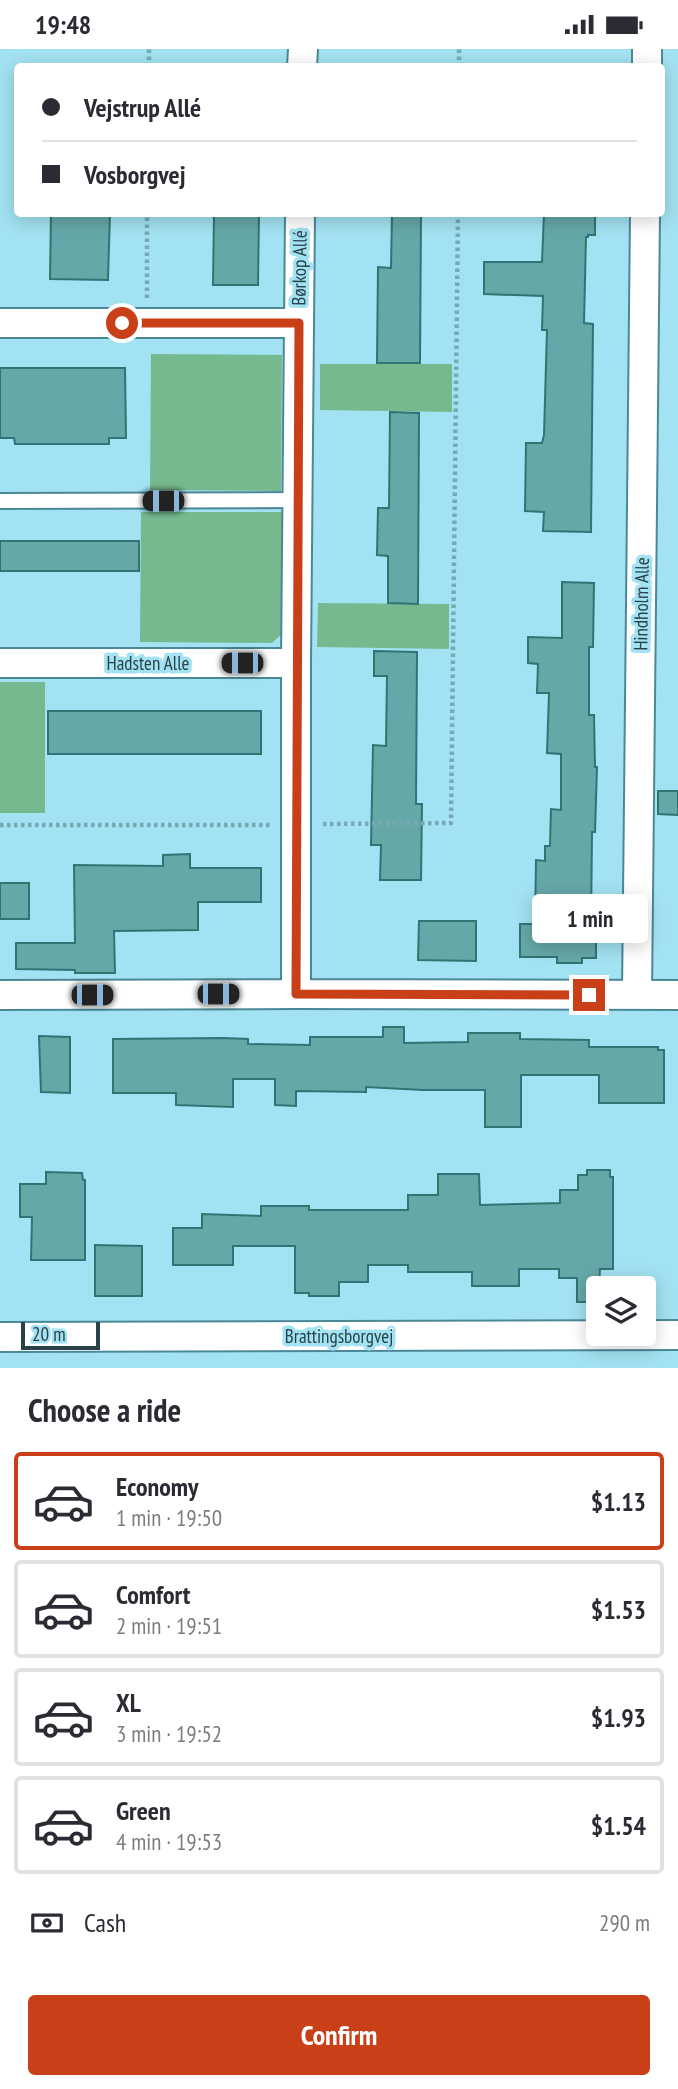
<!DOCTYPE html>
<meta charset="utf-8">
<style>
:root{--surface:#fff;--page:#f7f7f7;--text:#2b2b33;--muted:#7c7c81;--line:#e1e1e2;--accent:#c83f18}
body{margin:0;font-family:"PT Sans Narrow",sans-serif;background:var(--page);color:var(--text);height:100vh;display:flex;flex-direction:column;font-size:26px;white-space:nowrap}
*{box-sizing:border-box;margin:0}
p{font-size:23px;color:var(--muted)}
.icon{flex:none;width:38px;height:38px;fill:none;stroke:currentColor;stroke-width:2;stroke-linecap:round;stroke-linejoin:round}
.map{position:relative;height:1319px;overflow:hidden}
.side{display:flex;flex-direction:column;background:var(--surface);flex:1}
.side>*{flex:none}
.top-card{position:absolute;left:14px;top:14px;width:651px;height:154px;border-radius:7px;box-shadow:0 4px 18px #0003;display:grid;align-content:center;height:154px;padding:0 28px;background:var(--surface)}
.buttons{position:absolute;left:586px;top:1227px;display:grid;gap:14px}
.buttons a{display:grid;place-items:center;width:70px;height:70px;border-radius:7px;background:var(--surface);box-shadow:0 4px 18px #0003;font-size:35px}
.scale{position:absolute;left:21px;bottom:18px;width:79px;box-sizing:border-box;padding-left:7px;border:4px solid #284248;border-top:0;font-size:19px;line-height:24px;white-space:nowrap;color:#284248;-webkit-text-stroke:5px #a3e2f2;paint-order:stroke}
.end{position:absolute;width:32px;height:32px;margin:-16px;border:9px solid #c83f18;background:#fff;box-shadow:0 0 0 4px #fff}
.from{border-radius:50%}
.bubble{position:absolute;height:49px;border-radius:7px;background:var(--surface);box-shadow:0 4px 18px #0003;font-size:23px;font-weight:600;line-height:49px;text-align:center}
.car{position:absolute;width:21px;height:42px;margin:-21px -10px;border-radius:9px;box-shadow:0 0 5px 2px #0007;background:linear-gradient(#222 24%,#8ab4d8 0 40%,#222 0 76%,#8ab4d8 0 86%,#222 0)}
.top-card b{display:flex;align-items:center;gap:24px;height:66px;font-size:26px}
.top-card b+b{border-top:2px solid var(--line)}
.top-card i{width:18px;height:18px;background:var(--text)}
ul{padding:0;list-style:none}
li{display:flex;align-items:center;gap:21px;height:98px;margin:0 14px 10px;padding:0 14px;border:4px solid var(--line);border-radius:7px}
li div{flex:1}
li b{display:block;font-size:26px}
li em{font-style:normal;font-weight:600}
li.active{border-color:var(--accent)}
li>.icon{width:63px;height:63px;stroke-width:1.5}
h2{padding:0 28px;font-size:32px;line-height:84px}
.pay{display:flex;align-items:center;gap:18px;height:77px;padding:0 28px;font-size:26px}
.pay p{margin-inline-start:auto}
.cta{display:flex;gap:14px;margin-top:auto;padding:14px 28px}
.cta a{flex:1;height:80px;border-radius:7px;background:var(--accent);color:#fff;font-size:28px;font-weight:600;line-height:80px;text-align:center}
.status{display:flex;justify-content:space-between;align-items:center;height:49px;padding:0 35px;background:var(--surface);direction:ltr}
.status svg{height:19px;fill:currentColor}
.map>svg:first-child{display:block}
.green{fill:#76b98e}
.building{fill:#66a8a8;stroke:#317474;stroke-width:2}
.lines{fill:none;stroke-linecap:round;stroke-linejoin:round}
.service-casing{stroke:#4b8897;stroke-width:18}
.minor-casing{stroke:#4b8897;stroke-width:32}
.path{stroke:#77a9b5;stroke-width:4.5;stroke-dasharray:3.5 3.5;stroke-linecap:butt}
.service{stroke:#fff;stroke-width:14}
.minor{stroke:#fff;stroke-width:28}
.route{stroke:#c83f18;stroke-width:9}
.labels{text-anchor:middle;stroke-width:7;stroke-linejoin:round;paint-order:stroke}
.street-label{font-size:19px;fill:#284248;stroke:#a3e2f2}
</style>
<div class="status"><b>19:48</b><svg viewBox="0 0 49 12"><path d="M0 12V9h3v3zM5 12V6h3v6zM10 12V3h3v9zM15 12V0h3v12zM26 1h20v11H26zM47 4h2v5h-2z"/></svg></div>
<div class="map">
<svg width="678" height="1319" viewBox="0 0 678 1319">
<rect width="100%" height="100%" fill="#a3e2f2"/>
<!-- green -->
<path class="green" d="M151,305L282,306L281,442L150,441Z
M320,315H452V363L320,361Z
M141,463H283L282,585L272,594L140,593Z
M318,554L449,555V600L317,598Z
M0,633H45V764H0Z"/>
<!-- building -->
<path class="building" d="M51,164H110L108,231L50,230Z
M214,164H259L258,236H213Z
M392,164H421L420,314H377L378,218L391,219Z
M544,164H595V186H588V188H586L584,274L593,275L591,483L543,482L544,463L525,462L526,394H542L544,386L547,281H542L543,247L484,245V213H542Z
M0,319H125L126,389H109V395H15L14,389H0Z
M390,363L419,364L418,555L388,554V507L377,506L378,459H389Z
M0,492H139V522H0Z
M562,533L594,534L593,598H589V666H594L595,718H597L595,783H592L591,876H596V909H582V914H557V908H520V875H535L536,811L545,812V797H550L551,760L561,761V705L547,704L549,644H537L538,615L528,614V588L562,589Z
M374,602L417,603L416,755H422L421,831H380L381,796H371L373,696L386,697L387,627H374Z
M48,662H261V705H48Z
M658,742H678V766L658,765Z
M190,805V819H261V853H198V881L114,882L115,924H75V921L16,920V894H75L74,816L163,817V806Z
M0,834H29V870H0Z
M419,872H476V912L418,911Z
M383,978H404V994L468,993V984H520V990L589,991V998H658V1001H664V1054H599V1026H521V1078H485V1041H423L366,1038V1043L296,1042V1057L275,1056V1030H233V1058L176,1056V1044H113V990L223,989L248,990V995L310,996V988H383Z
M39,987L70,988V1044L41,1043Z
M587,1121H610V1128H613V1220H600L598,1253H577V1229H559V1220H519V1237H472V1223H408V1216H368V1233H339V1247H309V1244H295V1197H233V1216H173V1179H202V1165L261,1167V1157H309V1161H408V1146H438V1125H479L480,1156L560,1154V1141H578V1126H587Z
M46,1123L82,1124L83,1131H85V1211H31L32,1168H20V1135H46Z
M95,1196L142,1197V1247H95Z"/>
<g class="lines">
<!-- service casing -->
<g class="service-casing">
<path id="service" d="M0,452L298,451"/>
</g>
<!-- minor casing -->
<g class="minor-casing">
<path id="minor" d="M302,18L303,0
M647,18V0
M0,274H299
M0,614H296
M296,945V614L300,164
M0,946L296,945L678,946
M637,946L645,164
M0,1288L678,1286"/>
</g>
<!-- path -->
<path class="path" d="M149,18V0
M459,18V0
M147,249V164
M323,775L451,774L458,164
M0,776H272"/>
<!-- service -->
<use href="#service" class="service"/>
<!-- minor -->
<use href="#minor" class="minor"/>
</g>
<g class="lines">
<!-- route -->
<path class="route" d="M122,274H299L296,945L589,946"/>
</g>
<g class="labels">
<!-- street labels -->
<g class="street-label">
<text transform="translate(299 219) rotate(-89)" y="7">Børkop Allé</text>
<text transform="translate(641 555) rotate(-89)" y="7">Hindholm Alle</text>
<text x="148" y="621">Hadsten Alle</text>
<text x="339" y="1294">Brattingsborgvej</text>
</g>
</g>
</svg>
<div class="buttons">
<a><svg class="icon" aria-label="layers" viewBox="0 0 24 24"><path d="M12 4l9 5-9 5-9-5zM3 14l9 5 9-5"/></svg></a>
</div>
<div class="scale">20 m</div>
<i class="end from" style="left:122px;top:274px"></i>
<i class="end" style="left:589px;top:946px"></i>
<div class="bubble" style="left:532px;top:845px;width:116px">1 min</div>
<i class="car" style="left:163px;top:452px;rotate:270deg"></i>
<i class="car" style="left:242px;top:614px;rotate:270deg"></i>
<i class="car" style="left:218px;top:945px;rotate:90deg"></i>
<i class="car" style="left:92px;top:946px;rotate:90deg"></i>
<div class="top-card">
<b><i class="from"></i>Vejstrup Allé</b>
<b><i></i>Vosborgvej</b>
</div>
</div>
<section class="side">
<h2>Choose a ride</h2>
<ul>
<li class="active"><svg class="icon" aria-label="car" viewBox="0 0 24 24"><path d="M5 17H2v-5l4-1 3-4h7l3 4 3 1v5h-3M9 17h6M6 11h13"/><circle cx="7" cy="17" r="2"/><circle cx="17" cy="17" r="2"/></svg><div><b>Economy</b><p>1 min · 19:50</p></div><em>$1.13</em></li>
<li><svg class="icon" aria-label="car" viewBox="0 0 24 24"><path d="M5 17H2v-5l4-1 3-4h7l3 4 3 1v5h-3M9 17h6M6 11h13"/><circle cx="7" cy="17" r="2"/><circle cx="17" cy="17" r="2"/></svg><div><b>Comfort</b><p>2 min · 19:51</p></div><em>$1.53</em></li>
<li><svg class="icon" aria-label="car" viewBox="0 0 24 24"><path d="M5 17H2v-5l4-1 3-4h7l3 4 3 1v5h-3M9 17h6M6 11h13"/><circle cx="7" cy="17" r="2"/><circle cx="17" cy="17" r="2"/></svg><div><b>XL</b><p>3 min · 19:52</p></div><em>$1.93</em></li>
<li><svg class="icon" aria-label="car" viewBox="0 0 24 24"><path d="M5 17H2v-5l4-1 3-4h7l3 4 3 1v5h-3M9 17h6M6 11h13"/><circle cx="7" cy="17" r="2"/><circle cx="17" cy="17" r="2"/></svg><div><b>Green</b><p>4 min · 19:53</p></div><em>$1.54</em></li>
</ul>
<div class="pay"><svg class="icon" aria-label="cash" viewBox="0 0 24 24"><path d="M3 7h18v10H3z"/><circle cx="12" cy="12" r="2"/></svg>Cash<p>290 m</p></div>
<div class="cta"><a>Confirm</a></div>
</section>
